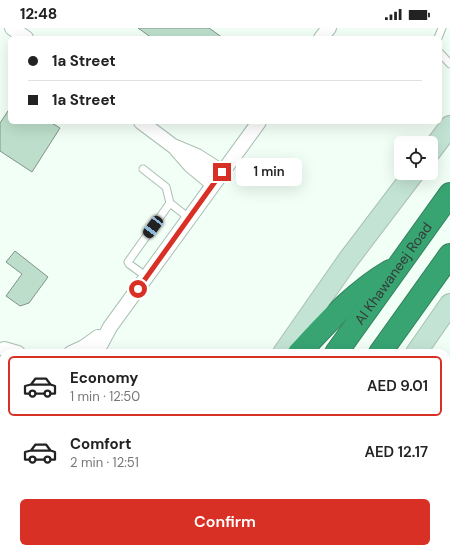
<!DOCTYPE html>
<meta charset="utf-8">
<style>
:root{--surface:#fff;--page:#f2f2f2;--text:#222;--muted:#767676;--line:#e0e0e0;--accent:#d93025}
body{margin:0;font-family:"DM Sans",sans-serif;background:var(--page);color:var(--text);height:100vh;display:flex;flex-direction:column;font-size:15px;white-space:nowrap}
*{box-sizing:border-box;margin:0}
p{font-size:13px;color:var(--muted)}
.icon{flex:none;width:22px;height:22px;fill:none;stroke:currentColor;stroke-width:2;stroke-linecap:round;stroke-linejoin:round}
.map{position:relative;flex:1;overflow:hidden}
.drawer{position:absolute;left:0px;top:321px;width:450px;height:204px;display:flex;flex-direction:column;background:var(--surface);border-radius:12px 12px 0 0;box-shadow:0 4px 16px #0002}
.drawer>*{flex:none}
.top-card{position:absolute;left:8px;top:8px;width:434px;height:88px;border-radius:6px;box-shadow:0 4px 16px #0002;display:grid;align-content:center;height:88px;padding:0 20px;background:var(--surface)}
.tools{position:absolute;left:394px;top:108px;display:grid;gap:8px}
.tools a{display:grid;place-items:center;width:44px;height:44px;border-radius:6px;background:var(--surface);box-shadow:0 4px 16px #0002;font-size:20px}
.end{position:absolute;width:18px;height:18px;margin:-9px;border:5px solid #d93025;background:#fff;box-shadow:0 0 0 2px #fff}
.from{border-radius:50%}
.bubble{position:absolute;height:28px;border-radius:6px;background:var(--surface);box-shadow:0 4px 16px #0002;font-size:13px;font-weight:600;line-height:28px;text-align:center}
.car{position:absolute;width:12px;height:24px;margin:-12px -6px;border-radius:5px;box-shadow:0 0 3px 1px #0007;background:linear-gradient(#222 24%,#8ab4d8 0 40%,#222 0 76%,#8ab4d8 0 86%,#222 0)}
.top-card b{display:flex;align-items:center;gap:14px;height:38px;font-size:15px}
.top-card b+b{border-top:1px solid var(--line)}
.top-card i{width:10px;height:10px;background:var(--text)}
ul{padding:7px 0 0;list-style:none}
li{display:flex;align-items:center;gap:12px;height:60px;margin:0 8px 6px;padding:0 12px;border:2px solid transparent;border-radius:6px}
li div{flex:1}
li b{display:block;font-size:15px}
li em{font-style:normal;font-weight:600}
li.active{border-color:var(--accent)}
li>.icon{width:36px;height:36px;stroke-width:1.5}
.cta{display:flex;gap:8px;margin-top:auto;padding:8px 20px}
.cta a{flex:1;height:46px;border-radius:6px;background:var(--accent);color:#fff;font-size:16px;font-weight:600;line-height:46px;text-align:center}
.status{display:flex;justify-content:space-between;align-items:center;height:28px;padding:0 20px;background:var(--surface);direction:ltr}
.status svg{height:11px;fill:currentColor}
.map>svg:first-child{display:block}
.green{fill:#ececfc}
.building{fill:#bcdeca;stroke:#809388}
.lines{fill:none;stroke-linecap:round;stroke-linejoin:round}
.lane-casing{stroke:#aabfb3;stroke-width:9}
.street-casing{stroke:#aabfb3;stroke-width:16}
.secondary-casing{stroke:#aabfb3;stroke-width:22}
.highway-casing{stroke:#36805e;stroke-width:24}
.path{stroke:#929c96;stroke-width:2;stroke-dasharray:3 2;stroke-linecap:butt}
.lane{stroke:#fff;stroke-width:7}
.street{stroke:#fff;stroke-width:14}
.secondary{stroke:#c3e4d5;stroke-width:20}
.highway{stroke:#37a472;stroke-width:22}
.route{stroke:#d93025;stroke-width:5}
.labels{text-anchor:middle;stroke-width:3.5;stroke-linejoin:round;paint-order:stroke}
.street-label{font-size:14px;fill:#353d38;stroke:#fff}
</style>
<div class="status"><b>12:48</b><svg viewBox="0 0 49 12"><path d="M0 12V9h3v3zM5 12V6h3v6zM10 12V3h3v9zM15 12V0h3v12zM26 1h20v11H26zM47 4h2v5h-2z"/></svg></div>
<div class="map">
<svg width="450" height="525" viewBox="0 0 450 525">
<rect width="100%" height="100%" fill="#f2fff7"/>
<!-- green -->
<path class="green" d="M450,344V381L446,387V349Z
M450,412V525H412L411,521H446V418Z"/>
<!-- building -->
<path class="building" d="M138,0H209L223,10H152Z
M10,80V94H50L60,100L32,144L0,123V95Z
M15,223L48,249L29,275L20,278L6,268L22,246L6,234Z"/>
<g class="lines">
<!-- lane casing -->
<g class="lane-casing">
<path id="lane" d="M438,10L442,0
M440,25L450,36
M143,141L166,159L170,175
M147,249L129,236L128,234L170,175L189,190"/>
</g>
<!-- street casing -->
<g class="street-casing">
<path id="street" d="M12,0L26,10
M321,10L329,0
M141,94L173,118L197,128L222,144
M176,121L190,137L213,156
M4,321L18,325
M71,325L84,319L98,309
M91,325L101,316L110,299L259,94"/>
</g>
<!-- secondary casing -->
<g class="secondary-casing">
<path id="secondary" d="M431,123L450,98
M283,325L348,232L414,145
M416,325L450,276
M143,525L145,521
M271,525L274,521"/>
</g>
<!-- highway casing -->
<g class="highway-casing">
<g id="highway">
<path d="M299,325C327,295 354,264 390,243"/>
<path id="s1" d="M336,325L450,166"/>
<path d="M380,325L450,227"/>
<path d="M192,525L195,521"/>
<path d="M236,525L239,521"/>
</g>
</g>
<!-- path -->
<path class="path" d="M446,340L450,335
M446,415L450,409
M400,521L401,525
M294,525L296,521"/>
<!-- lane -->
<use href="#lane" class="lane"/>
<!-- street -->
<use href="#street" class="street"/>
<!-- secondary -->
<use href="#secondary" class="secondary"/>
<!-- highway -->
<use href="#highway" class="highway"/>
</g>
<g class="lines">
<!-- route -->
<path class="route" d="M138,261L222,144"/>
</g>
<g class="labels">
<!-- street labels -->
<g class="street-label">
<text dy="5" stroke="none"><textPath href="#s1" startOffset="98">Al Khawaneej Road</textPath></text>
</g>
</g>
</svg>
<div class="tools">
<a><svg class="icon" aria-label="locate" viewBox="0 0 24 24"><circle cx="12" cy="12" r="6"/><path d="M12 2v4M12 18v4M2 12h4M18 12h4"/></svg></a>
</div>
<i class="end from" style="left:138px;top:261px"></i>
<i class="end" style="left:222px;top:144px"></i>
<div class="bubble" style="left:236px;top:130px;width:66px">1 min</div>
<i class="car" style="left:153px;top:199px;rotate:217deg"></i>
<div class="top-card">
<b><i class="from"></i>1a Street</b>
<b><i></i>1a Street</b>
</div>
<section class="drawer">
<ul>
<li class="active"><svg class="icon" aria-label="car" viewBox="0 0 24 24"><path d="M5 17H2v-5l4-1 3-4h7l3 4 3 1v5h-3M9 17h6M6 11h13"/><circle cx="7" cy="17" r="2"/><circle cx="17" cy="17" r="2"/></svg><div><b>Economy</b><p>1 min · 12:50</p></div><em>AED 9.01</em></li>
<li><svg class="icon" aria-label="car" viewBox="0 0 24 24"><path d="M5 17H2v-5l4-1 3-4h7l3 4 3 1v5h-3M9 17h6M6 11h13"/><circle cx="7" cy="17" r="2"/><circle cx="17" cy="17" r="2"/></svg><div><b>Comfort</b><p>2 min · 12:51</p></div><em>AED 12.17</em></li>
</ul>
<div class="cta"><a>Confirm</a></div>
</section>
</div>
